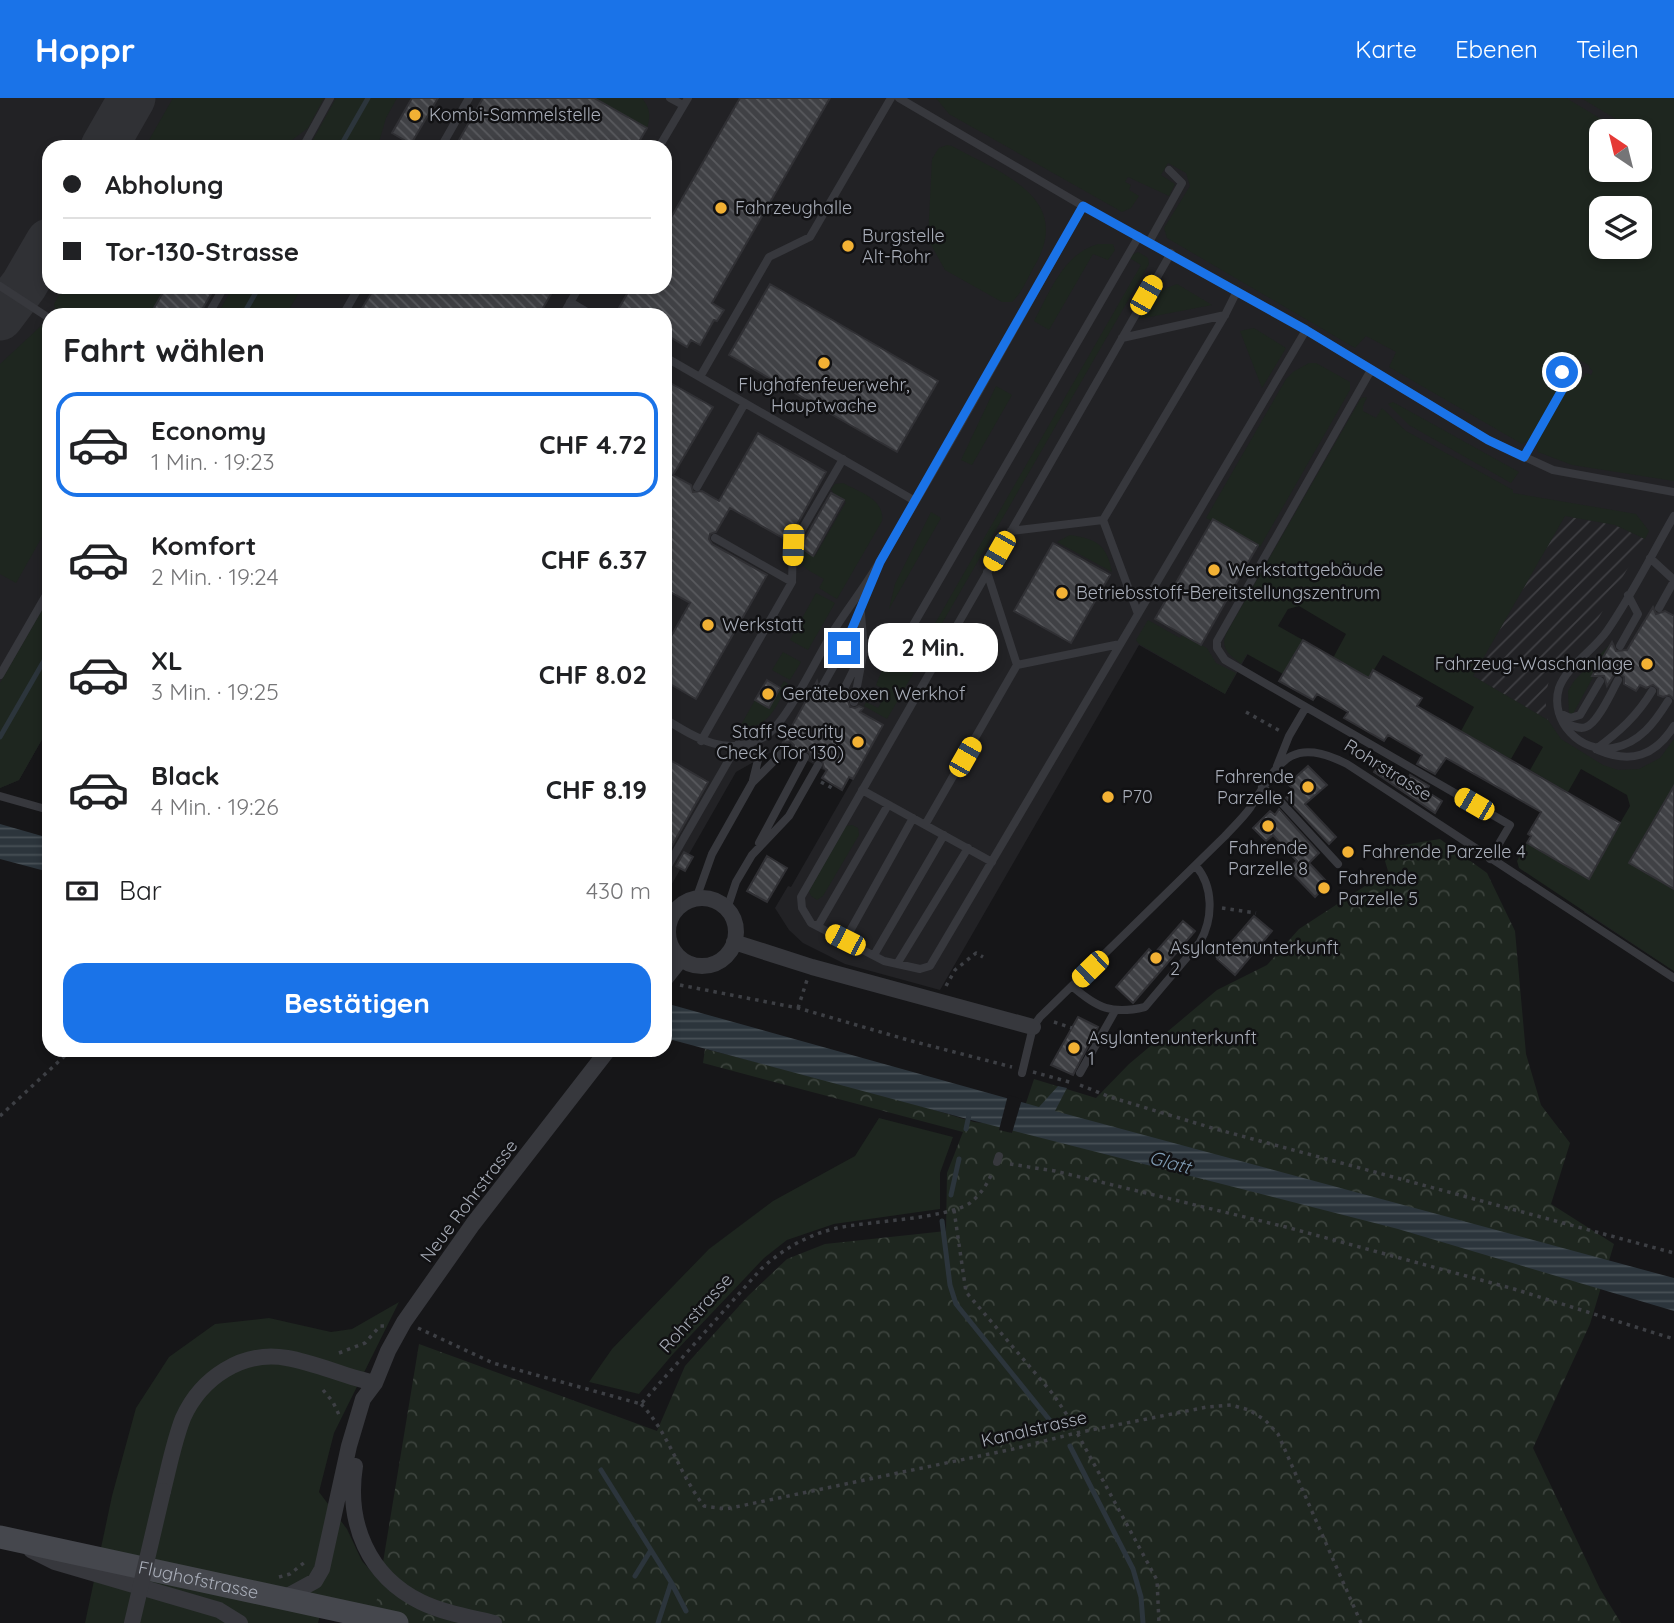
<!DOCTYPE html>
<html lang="de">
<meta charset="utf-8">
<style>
:root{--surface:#fff;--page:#f2f2f2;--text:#202124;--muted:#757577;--line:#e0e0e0;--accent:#1a73e8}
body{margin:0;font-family:Quicksand,sans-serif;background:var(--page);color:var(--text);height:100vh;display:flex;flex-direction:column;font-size:26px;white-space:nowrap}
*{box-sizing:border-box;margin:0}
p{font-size:23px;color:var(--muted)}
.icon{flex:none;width:38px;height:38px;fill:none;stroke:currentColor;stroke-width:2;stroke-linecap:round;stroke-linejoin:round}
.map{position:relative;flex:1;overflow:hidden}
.side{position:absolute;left:42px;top:210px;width:630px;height:749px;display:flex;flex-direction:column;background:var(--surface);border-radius:21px;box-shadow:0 4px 10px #0003}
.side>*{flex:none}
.hud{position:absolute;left:42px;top:42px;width:630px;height:154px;border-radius:21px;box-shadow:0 4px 10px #0003;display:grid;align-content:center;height:154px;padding:0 21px;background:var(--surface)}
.needle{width:46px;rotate:325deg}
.fabs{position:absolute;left:1589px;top:21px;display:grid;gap:14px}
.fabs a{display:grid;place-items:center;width:63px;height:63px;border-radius:14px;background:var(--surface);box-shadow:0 4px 10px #0003;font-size:35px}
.end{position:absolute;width:32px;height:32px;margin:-16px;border:9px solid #1a73e8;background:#fff;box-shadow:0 0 0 4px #fff}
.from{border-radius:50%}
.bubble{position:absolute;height:49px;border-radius:21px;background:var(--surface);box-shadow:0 4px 10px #0003;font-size:23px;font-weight:800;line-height:49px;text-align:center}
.car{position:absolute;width:21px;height:42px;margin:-21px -10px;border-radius:9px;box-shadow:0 0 5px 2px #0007;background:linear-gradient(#f5c518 24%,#345 0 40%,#f5c518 0 76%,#345 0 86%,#f5c518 0)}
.hud b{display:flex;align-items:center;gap:24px;height:66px;font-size:26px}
.hud b+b{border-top:2px solid var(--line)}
.hud i{width:18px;height:18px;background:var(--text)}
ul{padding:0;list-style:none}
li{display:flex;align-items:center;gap:21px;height:105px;margin:0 14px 10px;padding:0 7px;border:4px solid transparent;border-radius:21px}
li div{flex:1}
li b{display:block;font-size:26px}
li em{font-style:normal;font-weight:800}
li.current{border-color:var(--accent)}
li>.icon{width:63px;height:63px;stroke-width:1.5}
h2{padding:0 21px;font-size:32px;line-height:84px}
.pay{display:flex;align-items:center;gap:18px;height:77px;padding:0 21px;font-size:26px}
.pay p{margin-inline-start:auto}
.cta{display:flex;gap:14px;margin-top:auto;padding:14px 21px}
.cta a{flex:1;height:80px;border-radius:21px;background:var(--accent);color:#fff;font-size:28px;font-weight:800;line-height:80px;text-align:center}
header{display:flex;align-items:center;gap:42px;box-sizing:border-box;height:98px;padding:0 35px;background:var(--accent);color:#fff}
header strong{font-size:33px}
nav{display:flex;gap:38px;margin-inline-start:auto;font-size:24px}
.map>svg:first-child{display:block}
.built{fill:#222225;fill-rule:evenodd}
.industrial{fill:url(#industrial-furrows)}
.grass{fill:#1e261f;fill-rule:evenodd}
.forest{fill:url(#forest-crowns)}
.water{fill:url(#water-rules)}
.pier{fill:#161618}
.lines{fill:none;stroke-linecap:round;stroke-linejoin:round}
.stream{stroke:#2c353c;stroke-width:5}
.taxiway{stroke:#303135;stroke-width:47}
.building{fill:url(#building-back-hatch);stroke:#303034;stroke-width:2}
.path{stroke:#3d3f44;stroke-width:3.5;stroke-dasharray:3.5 5;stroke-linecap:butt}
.service{stroke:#37383d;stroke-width:8}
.minor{stroke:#37383d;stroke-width:16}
.secondary{stroke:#45474d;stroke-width:23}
.minor-bridge{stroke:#37383d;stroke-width:16}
.route{stroke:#1a73e8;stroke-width:9}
.poi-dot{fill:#f2b134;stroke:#111113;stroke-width:2.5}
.labels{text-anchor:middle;stroke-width:5;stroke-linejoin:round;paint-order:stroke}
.poi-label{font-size:18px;fill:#a8adb8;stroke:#111113;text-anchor:start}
.street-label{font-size:18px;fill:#a8adb8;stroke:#111113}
.water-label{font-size:19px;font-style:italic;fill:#7f9bb3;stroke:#111113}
</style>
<header>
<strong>Hoppr</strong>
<nav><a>Karte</a><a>Ebenen</a><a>Teilen</a></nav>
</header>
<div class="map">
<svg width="1674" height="1525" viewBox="0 0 1674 1525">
<defs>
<pattern id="industrial-furrows" width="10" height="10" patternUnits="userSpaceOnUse" patternTransform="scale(1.75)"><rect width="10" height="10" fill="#222225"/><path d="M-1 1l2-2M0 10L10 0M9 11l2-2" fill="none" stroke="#3f3f43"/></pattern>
<pattern id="forest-crowns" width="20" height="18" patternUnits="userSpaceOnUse" patternTransform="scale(1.75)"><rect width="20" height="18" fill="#1e261f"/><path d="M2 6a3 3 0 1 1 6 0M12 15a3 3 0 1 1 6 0" fill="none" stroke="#3c433d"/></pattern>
<pattern id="water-rules" width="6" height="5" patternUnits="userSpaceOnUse" patternTransform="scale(1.75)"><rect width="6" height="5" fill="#2c353c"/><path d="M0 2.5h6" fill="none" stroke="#485056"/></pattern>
<pattern id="building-back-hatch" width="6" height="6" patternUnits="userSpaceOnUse" patternTransform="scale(1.75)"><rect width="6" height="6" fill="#404145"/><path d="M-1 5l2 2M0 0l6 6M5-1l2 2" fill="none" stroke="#595a5e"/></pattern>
</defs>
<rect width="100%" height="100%" fill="#161618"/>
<!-- built -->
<path class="built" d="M0,0H1674V873L1584,814L1651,697L1287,487L1225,596L1139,547L940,892L845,866L803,845L789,832L775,810L788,788L791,789L853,681L836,671L827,674L782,648L736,674L665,798V217H49V629L19,682L0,690ZM1601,33H1640V72H1601ZM49,49H665V189H49ZM1601,110H1640V149H1601Z"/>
<!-- industrial -->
<path class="industrial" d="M1565,418L1615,427L1645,441L1595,526L1550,578L1545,600L1548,622L1473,578Z"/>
<!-- grass -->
<path class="grass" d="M173,0H324L308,30L292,42L288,49H145Z
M336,0H397L386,20L379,44L374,45L375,49H309Z
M594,0H642C650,11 651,17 647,30Z
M936,0H1566L1621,33H1601V72H1640V45L1644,39L1640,33H1636L1581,0H1674V383L1572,367L1538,354L1536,346L1575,277L1582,281L1586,275L1591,277L1593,273L1589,270L1590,268L1569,256L1558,275L1561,285L1529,342L1522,346L1389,269L1396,254L1366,238L1355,250L1167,140L1164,130L1190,88L1186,75L1168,65L1161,77L1175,86L1169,98L1128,79L1125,84L1131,87L1129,92L1139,98L1131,110L1122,114L949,16ZM1601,110H1640V149H1601Z
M947,47L952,48C1000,75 1074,99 1035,167C1028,179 1022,195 1012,204H1002L945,172L928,141L932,61L939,50Z
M1098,146H1113L1115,152L1108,162L1093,156L1049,232L1034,223C1050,194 1063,156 1098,146Z
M1138,154L1148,160L1149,166L887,621L864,608L866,604L878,610L887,594L876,587L886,562H914L1141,167L1128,159Z
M1177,186L1212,207L1139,221C1150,200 1155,194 1177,186Z
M64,189H166L150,217H56L54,206Z
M233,189H302L286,217H217Z
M42,227H49V443L42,439L16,485L0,476V266Z
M1254,230L1286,250L1262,290L1240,233Z
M1309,265H1316L1350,284V292L1260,449L1206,420L1286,281L1293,274Z
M996,288L1012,297L972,367L961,362Z
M1367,299L1363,308V313L1376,320L1382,310L1406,333L1513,392V395L1636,416L1649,433L1645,441L1615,427L1565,418L1473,578L1548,622L1561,641L1603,667L1618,672L1639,671L1660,660L1674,641V873L1519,770L1517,763L1527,745L1588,780L1630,708L1627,697L1581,671L1568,694L1530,672L1543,649L1524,638L1511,661L1500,655L1493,666L1478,657L1483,646L1461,633L1474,609L1383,557L1369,580L1333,560L1346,536L1299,508L1288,511L1278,528L1303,542L1283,576L1247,556L1241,566C1230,557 1220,551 1226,536L1361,300Z
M1393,304L1519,374L1511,385L1409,327L1388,306Z
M843,385C859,394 885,401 882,423L837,501L819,490L824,481C812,474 796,468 796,453L802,451L815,458L846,404L834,396L831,391L835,386Z
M931,414L941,420L889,511L895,486Z
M1070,437C1097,441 1107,447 1112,474L1057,444Z
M816,495L835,505L808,552L790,542Z
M49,500V629L19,682L0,690V585Z
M1148,522L1180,540L1182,537L1207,550L1216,565L1236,575L1225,596L1139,546L1136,542Z
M1612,544L1573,616L1569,615L1568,593L1574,583Z
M783,554L801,564L790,582L772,572Z
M784,583L788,586C778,605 768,634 741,627L755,602L769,610Z
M852,727L858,730L859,737L823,798L817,802L811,798L809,793L846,728Z
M879,1020L953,1039L940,1075V1111L834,1126L787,1142L764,1160L673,1256L639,1296L589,1284L612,1251L709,1151L773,1103L855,1058Z
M399,1204L334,1335L319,1394L347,1431L362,1463L411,1518L325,1499L318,1525H85L112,1398L136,1310L169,1259L215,1226L269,1220L331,1234L352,1231Z"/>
<!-- forest -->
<path class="forest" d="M1440,741L1487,775L1515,833L1526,956L1541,1007L1570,1045L1551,1106L1614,1146L1590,1226L1533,1350L1600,1491L1621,1525H373L419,1246L657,1333L685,1268L748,1198L787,1161L825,1146L946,1133L947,1075L963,1034L703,965L705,951L871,993L974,1024L1018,1029L1034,981L1096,1000L1129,966L1217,892L1267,867L1299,831L1388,773L1382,753L1397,748Z"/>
<!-- water -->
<path class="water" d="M0,726L49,740V774L0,761Z
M665,905L1039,1009L1058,988L1067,990L1055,1013L1674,1180V1213L1398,1131L971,1022L665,940Z"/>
<!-- pier -->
<path class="pier" d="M1008,997L1022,1001L1012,1035L999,1032Z"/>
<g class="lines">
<!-- stream -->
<path class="stream" d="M340,49L368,0
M243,217L259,189
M0,639L49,554
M966,1031L969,1017
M951,1097L959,1061
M942,1123L950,1187L956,1206L1056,1330
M1070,1348L1133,1471L1141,1499L1143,1525
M601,1372L671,1484L686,1513
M635,1478L651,1452
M658,1525L671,1485"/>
<!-- taxiway -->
<path class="taxiway" d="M104,49L132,0
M0,219L24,187L49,144"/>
</g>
<!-- building -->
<path class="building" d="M412,0H438L411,46L392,35Z
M483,0H594L647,30L636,49H455Z
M740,0H830L712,205L724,212L717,223L714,222L700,247L691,242L687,249L665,236V217H631L619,210L631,189H665V130Z
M770,186L938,283L897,354L729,257Z
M166,189H215L199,217H150Z
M375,189H555L539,217H358Z
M665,282L713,309L673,377L691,387L693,394L702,393L719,403L758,335L826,374L788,443L730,410L716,434L710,436L709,441L712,446L767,477L696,601L665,583V549L690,505L665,491Z
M831,395L844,402L813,458L800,449Z
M1213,421L1258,447L1201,547L1155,521Z
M1053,445L1110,477L1071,545L1014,513Z
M1653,509L1656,516L1665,513L1674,518V601L1669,597L1663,599L1658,597V591L1653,587L1646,590L1640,587L1636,593L1624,586V579L1620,576L1614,577L1607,588L1604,578H1592L1612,544L1616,553L1627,552Z
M1303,542L1369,580L1373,572L1422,600L1417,608L1620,725L1589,781L1527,745L1531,738L1528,736L1541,714L1446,660L1435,676L1417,666L1422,657L1388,637L1384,643L1344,620L1348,614L1317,596L1313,602L1279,583Z
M767,582L780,590L769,610L755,602Z
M817,583L819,592L824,593L829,590L835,594V598L837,602L842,603L847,600L850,609L855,610L859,608L863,610L860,614L883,627L853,681L849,679L842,692L822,680L827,672L824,670L822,662L817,661L813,663L809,654L804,653L799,656L793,652L794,647L790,643L782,646Z
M665,659L708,684L665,760Z
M1381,663L1408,681L1410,677L1429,688L1426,693L1442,703L1435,715L1374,674Z
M1308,668L1327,687L1305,706L1336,739L1329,746L1286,700L1293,691L1288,686Z
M1674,688V791L1629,765Z
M1279,711L1319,755L1309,765L1328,785L1315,799L1288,771L1297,763L1273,737L1266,743L1253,730L1270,713L1275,717Z
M684,754L693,759L685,773L676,768Z
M767,758L787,770L767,804L747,793Z
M1254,818L1272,833L1235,877L1217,861Z
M1183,823L1195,833L1133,905L1116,889L1149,851L1154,856Z
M1078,919L1098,929L1073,977L1051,967Z"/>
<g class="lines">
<!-- path -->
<path class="path" d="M1246,614L1280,633
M821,684L832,690L834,687
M1222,810L1256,815
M1210,852L1219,860
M680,887L798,910L908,942L1012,969
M946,888L955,872L976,855L983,859
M798,910L807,882
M1054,924L1072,930
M1033,974L1073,985
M1080,987L1110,999L1212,1030L1674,1155
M0,1018L71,952
M1010,1066L1055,1073L1286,1129L1514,1191L1674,1241
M954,1112L966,1194L1053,1296L1069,1320L1157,1482L1159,1525
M418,1230L493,1265L641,1306L761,1171C783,1151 807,1137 837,1130C870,1123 945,1121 970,1105C980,1097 987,1087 992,1075
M339,1255L365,1245L380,1228H384
M323,1292L333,1304L340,1319
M641,1306C669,1335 679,1376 704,1408L726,1411L1013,1351L1076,1335L1207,1309L1231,1307L1249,1312L1265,1322L1278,1336L1361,1525
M279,1479L290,1476L305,1464"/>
<!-- service -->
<path class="service" d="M670,0L683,7
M899,0L1083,108L1306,232L1488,342L1553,372L1674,394
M303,49L330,0
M441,49L469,0
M659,49L688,0
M1149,144L1182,85L1169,72
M1171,155L801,799L802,810L811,825L884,863L920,871L930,868L1306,232
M0,188L49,220
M570,204L592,217
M208,217L224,189
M343,217L359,189
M563,217L579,189
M1122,240L1225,217
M665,259L915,403
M700,279L769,159L810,139L891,0
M1524,359L1566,285L1562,274
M697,389L745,305
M1103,422L1225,217L1237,193
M1011,433L1103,422L1138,516
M715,440L792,484
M1650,460L1674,482
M987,474L1017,567
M1659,510L1674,483
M1620,548L1638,516L1628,497
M864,552L905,541L1139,138
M0,577L49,492
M823,587L844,550L873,480
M841,597L859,561
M1668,603C1655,624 1640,645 1613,650C1581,656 1549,623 1559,590C1567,568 1593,553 1607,533C1632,497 1652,456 1674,418
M854,604L864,552L861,515
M1306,609L1510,727L1490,761
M1559,615L1570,620L1580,617L1600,583
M665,621C696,640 727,660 764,639C787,626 819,554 836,529C850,507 867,486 880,463C951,347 1016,226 1083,108
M1564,625C1571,627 1580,632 1586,629C1598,625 1612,593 1618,582
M701,643L792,484L793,447L843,361
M747,645L758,662L753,682
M1596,651C1619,634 1637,618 1652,593
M1598,652C1631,666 1655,658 1674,628
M1277,668L1289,638L1306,609L1225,562L1217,550V543L1371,272
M1262,689L1279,702L1338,766
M862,692L992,764
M0,698L49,712
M925,727L1017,567L1120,546
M759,745L805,659
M665,773L738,646
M696,801L712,756L752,685L788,649
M727,811L736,784L752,757L789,718L818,667
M818,828L888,707
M845,842L913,720
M874,857L944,737
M897,866L968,750
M1072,888C1097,910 1112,917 1145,909L1200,844C1213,821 1214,789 1196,768
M1022,975L1033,929L1040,919L1225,738C1233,729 1243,720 1250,710C1279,665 1289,637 1347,666L1674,880
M1080,975L1115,913
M997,1064L999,1058"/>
<!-- minor -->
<path class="minor" d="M668 834a34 34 0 1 1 68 0a34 34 0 1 1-68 0Z
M734,844L812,869L1033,929
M665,881L681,861
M355,1368C346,1425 368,1478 421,1504C444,1515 469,1519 494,1525
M163,1393C169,1369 174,1343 183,1320C201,1280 242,1252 287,1260C317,1265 345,1279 375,1285
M31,1452L55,1464L219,1512L240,1525
M282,1501L315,1483L322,1471L349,1348L363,1301L375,1285L388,1253L404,1224L473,1126L608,952"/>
<!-- secondary -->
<path class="secondary" id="s1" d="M0,1439L397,1525"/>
<!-- minor-bridge -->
<path class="minor-bridge" d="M132,1525L163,1393"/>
</g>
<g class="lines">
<!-- route -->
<path class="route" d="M844,550L880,464L1083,108L1306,232L1488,342L1524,359L1566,285L1562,274"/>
</g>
<!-- markers -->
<g class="poi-dot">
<circle cx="415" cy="17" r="7"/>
<circle cx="721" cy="110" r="7"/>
<circle cx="848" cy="148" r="7"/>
<circle cx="824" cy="265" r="7"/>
<circle cx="1214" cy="472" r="7"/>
<circle cx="1062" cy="495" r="7"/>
<circle cx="708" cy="527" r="7"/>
<circle cx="1647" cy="566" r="7"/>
<circle cx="768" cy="596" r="7"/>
<circle cx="858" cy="644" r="7"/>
<circle cx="1308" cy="689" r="7"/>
<circle cx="1108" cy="699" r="7"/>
<circle cx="1268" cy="728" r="7"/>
<circle cx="1348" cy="754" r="7"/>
<circle cx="1324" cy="790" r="7"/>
<circle cx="1156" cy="860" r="7"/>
<circle cx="1074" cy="950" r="7"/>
</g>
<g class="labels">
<!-- poi labels -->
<g class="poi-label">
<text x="429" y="23">Kombi-Sammelstelle</text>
<text x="735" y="116">Fahrzeughalle</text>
<text x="862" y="144">Burgstelle<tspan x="862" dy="21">Alt-Rohr</tspan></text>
<text x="824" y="293" text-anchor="middle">Flughafenfeuerwehr,<tspan x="824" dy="21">Hauptwache</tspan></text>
<text x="1228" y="478">Werkstattgebäude</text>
<text x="1076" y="501">Betriebsstoff-Bereitstellungszentrum</text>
<text x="722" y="533">Werkstatt</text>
<text x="1633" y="572" text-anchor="end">Fahrzeug-Waschanlage</text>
<text x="782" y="602">Geräteboxen Werkhof</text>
<text x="844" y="640" text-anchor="end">Staff Security<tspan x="844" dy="21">Check (Tor 130)</tspan></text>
<text x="1294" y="685" text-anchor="end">Fahrende<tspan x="1294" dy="21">Parzelle 1</tspan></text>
<text x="1122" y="705">P70</text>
<text x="1268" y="756" text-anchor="middle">Fahrende<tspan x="1268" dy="21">Parzelle 8</tspan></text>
<text x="1362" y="760">Fahrende Parzelle 4</text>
<text x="1338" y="786">Fahrende<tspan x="1338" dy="21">Parzelle 5</tspan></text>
<text x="1170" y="856">Asylantenunterkunft<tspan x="1170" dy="21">2</tspan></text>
<text x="1088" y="946">Asylantenunterkunft<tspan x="1088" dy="21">1</tspan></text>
</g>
<!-- street labels -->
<g class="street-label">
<text transform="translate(1388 672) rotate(32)" y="6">Rohrstrasse</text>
<text transform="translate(469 1103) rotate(-53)" y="6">Neue Rohrstrasse</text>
<text transform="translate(696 1215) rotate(-48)" y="6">Rohrstrasse</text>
<text transform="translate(1034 1331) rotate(-13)" y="6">Kanalstrasse</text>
<text dy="6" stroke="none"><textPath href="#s1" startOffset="203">Flughofstrasse</textPath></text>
</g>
<!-- water labels -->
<g class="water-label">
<text transform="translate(1170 1064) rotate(15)" y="7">Glatt</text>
</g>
</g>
</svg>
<div class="fabs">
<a><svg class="needle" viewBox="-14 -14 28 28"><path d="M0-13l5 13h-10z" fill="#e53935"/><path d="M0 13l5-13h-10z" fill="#757577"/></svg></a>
<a><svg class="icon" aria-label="layers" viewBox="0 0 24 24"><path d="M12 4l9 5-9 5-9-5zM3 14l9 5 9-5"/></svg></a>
</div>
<i class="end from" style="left:1562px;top:274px"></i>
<i class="end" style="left:844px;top:550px"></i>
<div class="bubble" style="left:868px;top:525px;width:130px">2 Min.</div>
<i class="car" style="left:1146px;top:197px;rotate:30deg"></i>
<i class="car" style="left:793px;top:447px;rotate:182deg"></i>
<i class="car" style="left:999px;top:453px;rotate:210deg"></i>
<i class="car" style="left:965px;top:659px;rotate:30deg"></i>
<i class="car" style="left:1474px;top:706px;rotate:300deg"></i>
<i class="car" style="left:845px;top:842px;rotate:297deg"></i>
<i class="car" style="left:1090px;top:871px;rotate:226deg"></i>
<div class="hud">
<b><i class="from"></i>Abholung</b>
<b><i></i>Tor-130-Strasse</b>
</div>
<section class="side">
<h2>Fahrt wählen</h2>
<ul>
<li class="current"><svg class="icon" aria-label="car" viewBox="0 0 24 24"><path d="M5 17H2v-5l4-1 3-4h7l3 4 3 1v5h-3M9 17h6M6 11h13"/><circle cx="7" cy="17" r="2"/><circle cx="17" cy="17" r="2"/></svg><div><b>Economy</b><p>1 Min. · 19:23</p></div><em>CHF 4.72</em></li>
<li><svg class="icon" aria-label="car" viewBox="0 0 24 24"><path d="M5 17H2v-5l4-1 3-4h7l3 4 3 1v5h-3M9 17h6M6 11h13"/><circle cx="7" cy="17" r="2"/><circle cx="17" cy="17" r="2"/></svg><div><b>Komfort</b><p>2 Min. · 19:24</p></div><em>CHF 6.37</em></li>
<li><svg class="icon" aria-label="car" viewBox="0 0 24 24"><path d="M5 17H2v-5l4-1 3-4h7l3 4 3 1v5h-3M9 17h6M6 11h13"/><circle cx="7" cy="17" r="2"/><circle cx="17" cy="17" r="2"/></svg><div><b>XL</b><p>3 Min. · 19:25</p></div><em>CHF 8.02</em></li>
<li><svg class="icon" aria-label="car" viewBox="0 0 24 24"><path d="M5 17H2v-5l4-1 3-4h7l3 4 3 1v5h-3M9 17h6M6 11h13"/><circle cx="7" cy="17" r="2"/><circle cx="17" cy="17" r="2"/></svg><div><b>Black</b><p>4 Min. · 19:26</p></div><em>CHF 8.19</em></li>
</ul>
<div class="pay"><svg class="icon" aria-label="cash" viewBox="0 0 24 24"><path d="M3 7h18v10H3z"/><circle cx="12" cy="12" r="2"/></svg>Bar<p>430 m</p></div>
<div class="cta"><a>Bestätigen</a></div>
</section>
</div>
